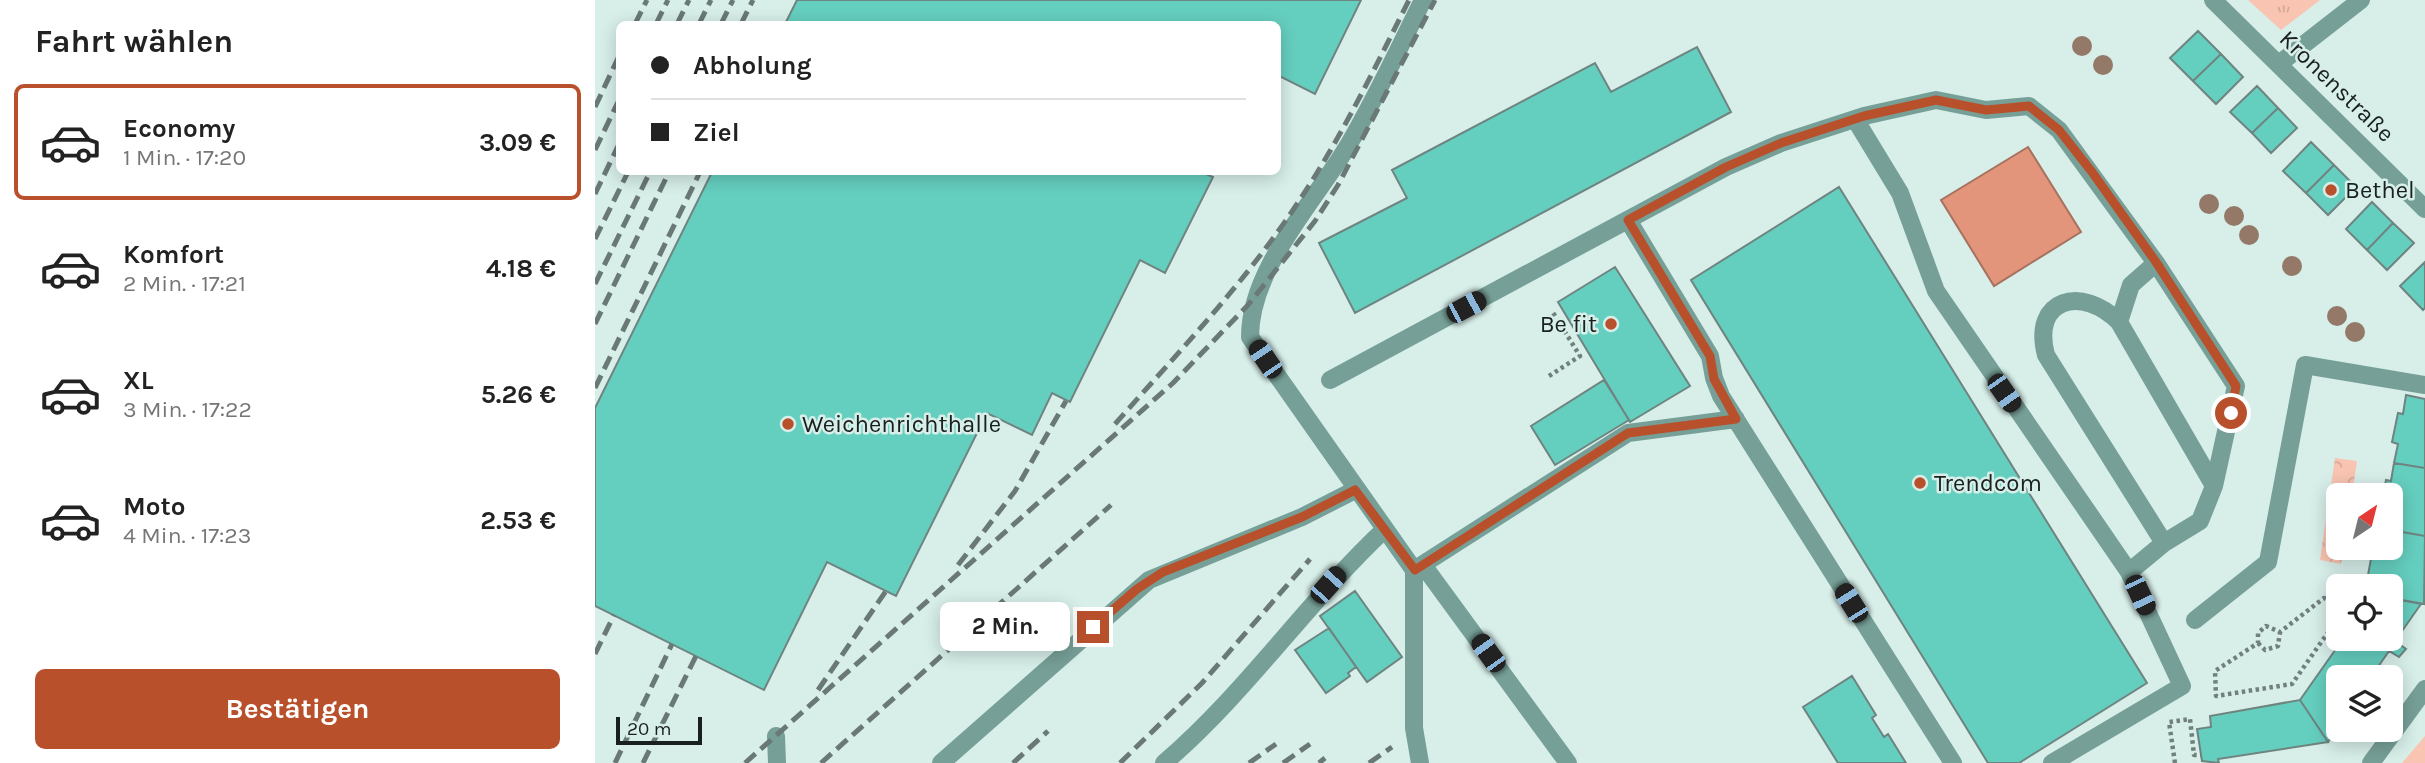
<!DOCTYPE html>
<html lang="de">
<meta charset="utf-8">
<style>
:root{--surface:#fff;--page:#f2f2f2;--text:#222;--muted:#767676;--line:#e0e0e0;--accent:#b8512b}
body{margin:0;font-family:Karla,sans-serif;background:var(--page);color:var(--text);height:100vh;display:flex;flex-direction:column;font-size:26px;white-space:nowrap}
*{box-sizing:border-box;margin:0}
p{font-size:23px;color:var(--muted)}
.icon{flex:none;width:38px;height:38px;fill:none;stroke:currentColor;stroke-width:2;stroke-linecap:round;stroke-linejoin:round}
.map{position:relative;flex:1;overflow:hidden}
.sheet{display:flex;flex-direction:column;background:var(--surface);width:595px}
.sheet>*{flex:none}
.banner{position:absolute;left:21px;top:21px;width:665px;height:154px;border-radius:10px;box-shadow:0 4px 18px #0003;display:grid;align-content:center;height:154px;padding:0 35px;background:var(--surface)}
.needle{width:46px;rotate:35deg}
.tools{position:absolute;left:1731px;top:483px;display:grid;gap:14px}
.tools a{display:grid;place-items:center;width:77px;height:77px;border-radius:10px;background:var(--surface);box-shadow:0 4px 18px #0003;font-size:35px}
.scale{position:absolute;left:21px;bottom:18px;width:86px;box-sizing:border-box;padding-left:7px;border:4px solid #192120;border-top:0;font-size:19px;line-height:24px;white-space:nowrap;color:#192120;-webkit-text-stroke:5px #d7eee9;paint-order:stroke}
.end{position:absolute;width:32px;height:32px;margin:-16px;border:9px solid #b8512b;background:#fff;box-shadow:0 0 0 4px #fff}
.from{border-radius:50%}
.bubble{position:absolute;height:49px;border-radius:10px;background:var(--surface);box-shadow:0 4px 18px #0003;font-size:23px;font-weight:700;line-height:49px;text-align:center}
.car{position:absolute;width:21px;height:42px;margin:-21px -10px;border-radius:9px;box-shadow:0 0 5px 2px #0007;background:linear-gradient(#222 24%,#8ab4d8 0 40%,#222 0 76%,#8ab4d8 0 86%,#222 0)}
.banner b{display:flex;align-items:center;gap:24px;height:66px;font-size:26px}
.banner b+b{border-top:2px solid var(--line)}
.banner i{width:18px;height:18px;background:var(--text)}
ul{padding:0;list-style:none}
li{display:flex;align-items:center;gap:21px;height:116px;margin:0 14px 10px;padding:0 21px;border:4px solid transparent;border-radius:10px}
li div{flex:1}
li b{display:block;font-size:26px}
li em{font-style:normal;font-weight:700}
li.on{border-color:var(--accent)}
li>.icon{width:63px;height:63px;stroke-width:1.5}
h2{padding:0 35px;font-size:32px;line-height:84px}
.action{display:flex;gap:14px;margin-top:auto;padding:14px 35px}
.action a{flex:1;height:80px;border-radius:10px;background:var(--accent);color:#fff;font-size:28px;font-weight:700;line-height:80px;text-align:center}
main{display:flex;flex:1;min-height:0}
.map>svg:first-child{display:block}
.grass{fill:url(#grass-tufts)}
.forest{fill:url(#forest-crowns)}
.pitch{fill:#f9c4b2}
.water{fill:#e2957a;stroke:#a6725f;stroke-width:2}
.building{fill:#65cfbf;stroke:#6f8480;stroke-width:2}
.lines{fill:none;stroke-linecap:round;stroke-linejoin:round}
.path{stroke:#71807e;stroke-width:4.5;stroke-dasharray:3.5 3.5;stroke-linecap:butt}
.minor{stroke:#769f97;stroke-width:18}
.rail{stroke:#6a7976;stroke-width:5;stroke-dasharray:14 7;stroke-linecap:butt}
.tree{fill:#947969}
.route{stroke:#b8512b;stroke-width:9}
.poi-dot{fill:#b8512b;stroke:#d7eee9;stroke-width:2.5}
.labels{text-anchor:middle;stroke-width:5;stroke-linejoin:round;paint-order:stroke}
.street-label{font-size:24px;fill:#192120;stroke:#d7eee9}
.poi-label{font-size:24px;fill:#192120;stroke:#d7eee9;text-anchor:start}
</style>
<main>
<section class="sheet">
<h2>Fahrt wählen</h2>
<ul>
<li class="on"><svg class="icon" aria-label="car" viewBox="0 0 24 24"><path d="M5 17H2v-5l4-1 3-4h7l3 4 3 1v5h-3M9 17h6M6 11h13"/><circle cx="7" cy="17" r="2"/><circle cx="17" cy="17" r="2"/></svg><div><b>Economy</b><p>1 Min. · 17:20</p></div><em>3.09 €</em></li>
<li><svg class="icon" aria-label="car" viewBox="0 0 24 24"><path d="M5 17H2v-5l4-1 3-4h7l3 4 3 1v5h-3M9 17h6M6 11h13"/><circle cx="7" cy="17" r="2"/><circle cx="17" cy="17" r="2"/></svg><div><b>Komfort</b><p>2 Min. · 17:21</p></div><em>4.18 €</em></li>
<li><svg class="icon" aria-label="car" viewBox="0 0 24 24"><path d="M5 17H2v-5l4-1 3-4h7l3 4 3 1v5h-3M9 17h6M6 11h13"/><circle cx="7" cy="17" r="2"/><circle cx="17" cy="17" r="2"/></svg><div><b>XL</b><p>3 Min. · 17:22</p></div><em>5.26 €</em></li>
<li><svg class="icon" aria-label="car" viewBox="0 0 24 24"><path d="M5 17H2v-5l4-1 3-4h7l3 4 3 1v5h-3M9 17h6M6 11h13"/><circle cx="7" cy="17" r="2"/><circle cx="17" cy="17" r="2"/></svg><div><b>Moto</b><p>4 Min. · 17:23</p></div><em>2.53 €</em></li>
</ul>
<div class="action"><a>Bestätigen</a></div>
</section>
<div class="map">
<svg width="1830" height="763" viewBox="0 0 1830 763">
<defs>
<pattern id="grass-tufts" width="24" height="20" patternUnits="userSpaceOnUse" patternTransform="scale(1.75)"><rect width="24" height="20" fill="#f9c4b2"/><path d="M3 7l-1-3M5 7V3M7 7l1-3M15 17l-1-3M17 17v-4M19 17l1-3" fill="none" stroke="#d5a899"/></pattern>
<pattern id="forest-crowns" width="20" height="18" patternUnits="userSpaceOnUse" patternTransform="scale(1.75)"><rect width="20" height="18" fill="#f9c4b2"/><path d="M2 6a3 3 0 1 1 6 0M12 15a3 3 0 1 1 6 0" fill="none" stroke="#d5a899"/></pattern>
</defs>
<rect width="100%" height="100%" fill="#d7eee9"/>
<!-- grass -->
<path class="grass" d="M1653,0H1725L1686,30Z"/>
<!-- forest -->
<path class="forest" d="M1740,458L1762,461L1757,495H1743V548H1749L1746,564L1725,560Z"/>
<!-- pitch -->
<path class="pitch" d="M1830,736V763H1807Z"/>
<!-- water -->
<path class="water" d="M1433,147L1486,232L1399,286L1346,200Z"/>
<!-- building -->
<path class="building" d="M202,0H766L720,94L682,75V24H190Z
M1603,31L1626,54L1598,81L1575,58Z
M1102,47L1136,112L760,313L724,243L812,198L797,170L1000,63L1016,92Z
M1626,54L1648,77L1621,104L1598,81Z
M1662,86L1683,108L1657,133L1635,112Z
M1683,108L1702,128L1676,153L1657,133Z
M1716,142L1739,165L1711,193L1688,171Z
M1739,165L1761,187L1733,215L1711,193Z
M117,172H606L618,177L570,273L545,260L475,402L457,393L437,435L392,413L301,596L232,562L169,690L0,606V408Z
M1244,187L1552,683L1424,763H1393L1096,280Z
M1777,202L1798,223L1772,250L1751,229Z
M1798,223L1819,243L1792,270L1772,250Z
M1830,262V308L1828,310L1805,286Z
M1020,267L1095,386L1035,422L963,302Z
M1009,380L1034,420L960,465L936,426Z
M1811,395L1830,399V468L1799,463L1803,444L1797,442L1803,413L1808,414Z
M1799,463L1830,468V536L1796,530V495H1788L1791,480L1796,481Z
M1796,530L1830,536L1829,604L1796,598V586H1776L1778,576L1773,575L1778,548H1796Z
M760,591L807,657L772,682L725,616Z
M1796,598L1826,604L1800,641L1811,649L1804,657L1794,651L1776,677H1743V727L1733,742L1705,700L1748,639H1796Z
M734,628L761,667L753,673L755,676L731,693L700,650Z
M1257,676L1281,715L1277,718L1289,737L1293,734L1311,763H1243L1208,707Z
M1705,700L1733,742L1623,759L1624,763L1607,761L1602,729L1616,727L1615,716Z"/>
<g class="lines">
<!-- path -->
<path class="path" d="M954,376L985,356L957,311
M1743,606L1729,598L1685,632L1671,626L1663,633V643L1620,671L1621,696L1697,684L1743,618
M1663,643L1670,650L1683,646L1685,632
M1580,763L1574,722L1595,719L1599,755H1606"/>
<!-- minor -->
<path class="minor" d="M828,0C804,48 781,98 754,144C719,203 655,268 655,337L819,570L1033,433L1141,419
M1618,0L1830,209
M1685,63L1766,0
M1260,119L1305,193L1341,291L1534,572
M1033,220L1115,356L1119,378L1126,396L1358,763
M1561,263L1641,386L1619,486
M735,380L1131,167L1186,143L1269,116L1341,100L1391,110L1434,106L1464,130L1561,263L1536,285L1524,322
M828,565L973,763
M819,570V728L825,763
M1600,620L1673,562L1710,365L1830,385
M181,736L182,763
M346,763L554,580L707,517L760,490
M569,763C651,693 711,603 790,529
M1457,763L1587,686L1534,572L1569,543L1605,521L1619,486L1524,322C1487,285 1436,298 1451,355L1569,543
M1776,763L1830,689"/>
<!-- rail -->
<path class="rail" d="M40,24L52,0
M61,24L73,0
M82,24L94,0
M104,24L116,0
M126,24L138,0
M146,24L158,0
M0,107L24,56
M0,150L24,100
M0,194L24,144
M0,239L33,172
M0,284L55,172
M0,324L74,172
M0,388L105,172
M520,424C581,355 646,287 698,210C743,144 778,72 814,0
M363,565L420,491L471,401
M0,654L19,615
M223,690L291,591
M20,763L77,644
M48,763L101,656
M150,763L578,383L653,305L720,221L743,185L840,0
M226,763L516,505
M418,763L453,731
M525,763L607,683L715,559
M654,763L681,744
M688,763L715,744
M724,763L730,758
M774,763L797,747"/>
</g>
<!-- trees -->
<g class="tree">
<circle cx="1487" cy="46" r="10"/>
<circle cx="1508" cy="65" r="10"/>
<circle cx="1614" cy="204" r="10"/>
<circle cx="1639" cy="216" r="10"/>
<circle cx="1654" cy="235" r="10"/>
<circle cx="1697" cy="266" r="10"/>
<circle cx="1742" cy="316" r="10"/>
<circle cx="1760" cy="332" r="10"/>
</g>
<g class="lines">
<!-- route -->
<path class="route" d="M498,627L542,589L568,572L707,517L760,490L820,570L1033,433L1141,419L1119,379L1115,356L1033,220L1131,167L1186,143L1269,116L1341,100L1391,110L1434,106L1464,130L1497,172L1561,262L1641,386L1636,413"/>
</g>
<!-- markers -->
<g class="poi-dot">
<circle cx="1736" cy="190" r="7"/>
<circle cx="1016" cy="324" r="7"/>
<circle cx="193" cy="424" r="7"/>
<circle cx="1325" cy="483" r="7"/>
</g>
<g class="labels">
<!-- street labels -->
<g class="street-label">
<text transform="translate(1742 86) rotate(44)" y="8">Kronenstraße</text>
</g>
<!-- poi labels -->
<g class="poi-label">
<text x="1750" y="198">Bethel</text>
<text x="1002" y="332" text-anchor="end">Be fit</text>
<text x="207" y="432">Weichenrichthalle</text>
<text x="1339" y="491">Trendcom</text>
</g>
</g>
</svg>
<div class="tools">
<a><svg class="needle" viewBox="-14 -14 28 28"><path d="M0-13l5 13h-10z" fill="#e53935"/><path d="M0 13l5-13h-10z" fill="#767676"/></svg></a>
<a><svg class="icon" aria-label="locate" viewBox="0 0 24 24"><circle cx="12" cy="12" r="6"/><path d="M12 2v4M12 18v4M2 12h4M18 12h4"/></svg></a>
<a><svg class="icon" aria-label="layers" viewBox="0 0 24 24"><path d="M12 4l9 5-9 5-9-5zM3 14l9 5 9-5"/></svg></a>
</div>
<div class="scale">20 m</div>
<i class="end from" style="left:1636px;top:413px"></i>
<i class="end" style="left:498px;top:627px"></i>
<div class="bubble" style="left:345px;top:602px;width:130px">2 Min.</div>
<i class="car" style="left:871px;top:307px;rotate:62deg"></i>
<i class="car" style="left:670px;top:359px;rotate:326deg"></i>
<i class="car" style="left:1409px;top:393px;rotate:145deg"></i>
<i class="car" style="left:733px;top:585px;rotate:42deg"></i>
<i class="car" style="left:1545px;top:595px;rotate:155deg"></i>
<i class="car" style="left:1256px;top:603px;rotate:328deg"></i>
<i class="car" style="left:893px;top:653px;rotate:324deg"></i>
<div class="banner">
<b><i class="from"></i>Abholung</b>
<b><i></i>Ziel</b>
</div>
</div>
</main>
